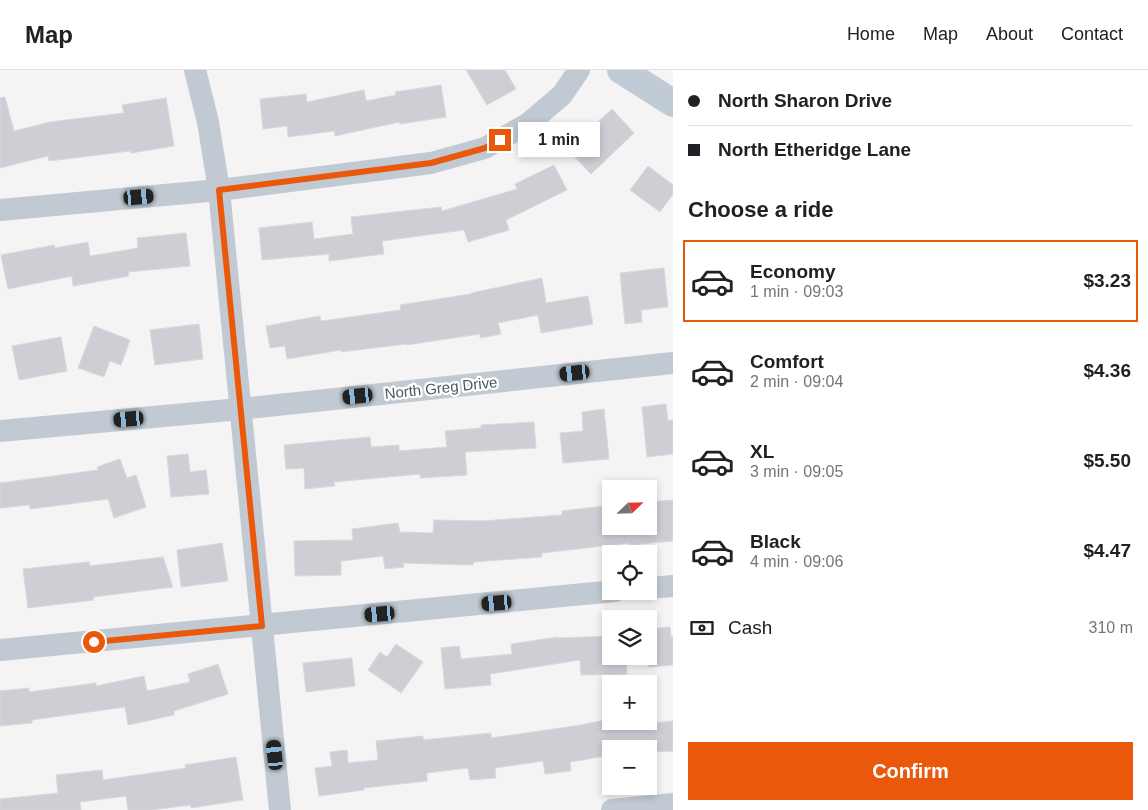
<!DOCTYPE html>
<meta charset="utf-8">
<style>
:root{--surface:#fff;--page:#f6f6f6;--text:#202124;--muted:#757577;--line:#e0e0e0;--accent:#ea580c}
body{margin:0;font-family:Helvetica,sans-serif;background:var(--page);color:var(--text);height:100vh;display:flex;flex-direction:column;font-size:19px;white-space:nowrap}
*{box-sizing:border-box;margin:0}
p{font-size:16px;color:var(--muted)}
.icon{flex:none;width:28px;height:28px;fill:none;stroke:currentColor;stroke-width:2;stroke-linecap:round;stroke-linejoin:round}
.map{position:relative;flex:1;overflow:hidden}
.details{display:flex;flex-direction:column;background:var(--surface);width:475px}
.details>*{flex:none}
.banner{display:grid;align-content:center;height:110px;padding:0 15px;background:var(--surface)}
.needle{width:32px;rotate:67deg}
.buttons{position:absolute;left:602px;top:410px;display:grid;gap:10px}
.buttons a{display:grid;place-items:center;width:55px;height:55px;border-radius:0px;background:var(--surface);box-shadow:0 2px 8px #0003;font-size:25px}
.end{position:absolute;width:22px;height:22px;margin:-11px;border:6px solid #ea580c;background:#fff;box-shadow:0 0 0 2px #fff}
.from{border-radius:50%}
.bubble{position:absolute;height:35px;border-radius:0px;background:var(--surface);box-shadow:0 2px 8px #0003;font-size:16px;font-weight:600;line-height:35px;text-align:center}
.car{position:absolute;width:15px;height:30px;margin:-15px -8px;border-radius:6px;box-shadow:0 0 4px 1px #0007;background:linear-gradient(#222 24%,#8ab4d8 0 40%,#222 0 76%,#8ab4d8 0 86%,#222 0)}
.banner b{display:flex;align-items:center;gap:18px;height:48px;font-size:19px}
.banner b+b{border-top:1px solid var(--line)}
.banner i{width:12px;height:12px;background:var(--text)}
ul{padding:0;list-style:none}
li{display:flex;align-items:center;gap:15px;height:82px;margin:0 10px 8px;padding:0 5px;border:2px solid transparent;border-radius:0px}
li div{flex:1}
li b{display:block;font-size:19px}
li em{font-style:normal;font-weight:600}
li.selected{border-color:var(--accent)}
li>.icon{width:45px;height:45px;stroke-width:1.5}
h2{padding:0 15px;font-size:22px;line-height:60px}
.pay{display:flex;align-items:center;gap:12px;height:55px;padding:0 15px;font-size:19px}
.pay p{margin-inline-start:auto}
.action{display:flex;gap:10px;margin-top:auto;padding:10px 15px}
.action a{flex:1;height:58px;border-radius:0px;background:var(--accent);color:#fff;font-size:20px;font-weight:600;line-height:58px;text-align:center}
header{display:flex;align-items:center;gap:30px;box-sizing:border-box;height:70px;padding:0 25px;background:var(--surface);border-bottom:1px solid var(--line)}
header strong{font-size:24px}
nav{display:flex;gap:28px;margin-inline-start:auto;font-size:18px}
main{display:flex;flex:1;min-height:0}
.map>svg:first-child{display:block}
.building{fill:#cdcfd5;stroke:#d7d9de}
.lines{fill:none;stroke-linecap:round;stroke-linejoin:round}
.minor{stroke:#c1cad2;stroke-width:22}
.secondary{stroke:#c1cbd6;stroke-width:28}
.route{stroke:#ea580c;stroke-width:6}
.labels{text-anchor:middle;stroke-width:4.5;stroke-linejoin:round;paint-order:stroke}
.street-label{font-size:15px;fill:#4a5661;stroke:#fff}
</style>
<header>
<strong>Map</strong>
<nav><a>Home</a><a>Map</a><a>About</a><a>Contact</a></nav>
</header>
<main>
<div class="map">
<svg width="673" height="740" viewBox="0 0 673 740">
<rect width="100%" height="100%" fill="#f5f3f3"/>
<!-- building -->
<path class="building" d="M466,0H505L516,19L487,35Z
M441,15L446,47L400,54L399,52L335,66L334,61L288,67L287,56L263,59L260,29L306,24L307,32L364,20L366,31L396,25L395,22Z
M5,27L14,61L50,52L124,43L122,35L166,28L174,76L131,83L130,81L49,91L48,86L0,98V28Z
M612,39L634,63L591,104L568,80Z
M554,95L567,120L506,150L509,160L468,172L464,160L382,171L384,184L329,191V184L262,190L259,158L312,152L314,169L353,164L351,147L441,137L442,141L517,119L515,114Z
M648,96L673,115V124L660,142L630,120Z
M186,163L190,196L128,202L129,206L73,216L72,206L8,219L1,185L54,175L55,178L88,172L90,186L138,178L137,168Z
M664,198L668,237L641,240L642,252L625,254L620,203Z
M542,208L546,233L588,226L593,254L541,263L538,245L498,253L501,264L480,268V264L406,275V274L341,282V280L287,289L285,276L270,278L266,256L320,246L321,251L401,240L400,235L471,224V223Z
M199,254L203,289L155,295L150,260Z
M94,256L130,270L121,295L110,291L104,307L78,298Z
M61,267L67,301L19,310L12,276Z
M666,334L668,351L673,350V384L647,387L642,337Z
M604,339L609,389L563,393L560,363L583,361L582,342Z
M534,352L536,378L465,382L467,405L420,408V404L334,412L335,416L305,419L304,398L286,399L284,375L370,367L371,377L399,375V381L447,377L445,361L481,358V355Z
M188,384L190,402L206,400L209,424L171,427L167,386Z
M120,389L127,408L136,405L146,437L114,448L108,429L30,439V435L0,438V413L98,400L97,397Z
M673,430V471L629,475V473L542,483V487L473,492V495L403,493L404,497L385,499L383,486L341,491V505L295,506L294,471L353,470L352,459L398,453L400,462L433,463L434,450L483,451L562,445V441L611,435V456H649V432Z
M222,473L228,511L181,517L177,480Z
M163,487L173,517L93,527L94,530L28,538L23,499L89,492L90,496Z
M670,557L671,567H673V595L649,597V559Z
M611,566V586H626L627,604L581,605L580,590L490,604L491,615L445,619L441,578L459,576L461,589L512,584L511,574L558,567V568Z
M396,574L423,592L401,623L368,600L380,582L387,587Z
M352,588L355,616L306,622L303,593Z
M218,594L228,624L174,641V645L128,655L125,637L32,650V653L0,656V621L29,618V622L96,613V616L144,606L147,621L190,612L188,604Z
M605,650L606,657L630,653V655L673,651V681L650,682V679H611V685L570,692L571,701L545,704L543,691L495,698L496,708L470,710L468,698L427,703V711L364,718V720L319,726L315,698L332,696L330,682L347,680L348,693L378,690L376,671L423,666V670L491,663V668L581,655Z
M236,687L243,730L191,738V735L151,740H128L126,726L80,732L81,740H0V729L58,723L56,705L102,700L103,710L186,698L185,695Z"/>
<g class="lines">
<!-- minor -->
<path class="minor" d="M195,0L208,52L219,120L280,740
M0,140L219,120L431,93L485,78L529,53L562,25L579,0
M0,361L240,339L673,293
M649,518L673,516
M0,580L615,521
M612,740L673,734"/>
<!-- secondary -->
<path class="secondary" d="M621,0L673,33"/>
</g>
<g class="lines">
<!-- route -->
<path class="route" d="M94,572L262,556L219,120L431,93L485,78L500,70"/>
</g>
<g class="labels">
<!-- street labels -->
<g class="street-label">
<text transform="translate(441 318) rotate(-6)" y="5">North Greg Drive</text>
</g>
</g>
</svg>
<div class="buttons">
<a><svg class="needle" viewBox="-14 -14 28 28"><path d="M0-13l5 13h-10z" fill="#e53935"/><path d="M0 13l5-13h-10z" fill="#757577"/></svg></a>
<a><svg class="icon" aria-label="locate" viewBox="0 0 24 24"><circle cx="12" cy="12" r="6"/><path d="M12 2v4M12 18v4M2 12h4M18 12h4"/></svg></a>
<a><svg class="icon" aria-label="layers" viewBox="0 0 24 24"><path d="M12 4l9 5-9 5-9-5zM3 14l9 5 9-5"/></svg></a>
<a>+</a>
<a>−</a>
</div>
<i class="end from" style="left:94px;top:572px"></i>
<i class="end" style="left:500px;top:70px"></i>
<div class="bubble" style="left:518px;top:52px;width:82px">1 min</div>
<i class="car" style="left:139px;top:127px;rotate:85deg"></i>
<i class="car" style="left:575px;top:303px;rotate:264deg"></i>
<i class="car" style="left:358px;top:326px;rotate:264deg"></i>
<i class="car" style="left:129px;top:349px;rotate:265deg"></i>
<i class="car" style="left:497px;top:533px;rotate:265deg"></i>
<i class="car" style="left:380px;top:544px;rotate:265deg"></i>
<i class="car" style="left:275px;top:685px;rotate:354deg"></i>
</div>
<section class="details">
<div class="banner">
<b><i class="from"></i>North Sharon Drive</b>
<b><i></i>North Etheridge Lane</b>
</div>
<h2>Choose a ride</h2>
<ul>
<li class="selected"><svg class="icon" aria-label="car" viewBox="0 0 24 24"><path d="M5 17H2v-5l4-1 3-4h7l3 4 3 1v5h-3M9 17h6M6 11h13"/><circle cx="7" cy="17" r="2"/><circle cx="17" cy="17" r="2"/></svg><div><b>Economy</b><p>1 min · 09:03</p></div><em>$3.23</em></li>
<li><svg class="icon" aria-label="car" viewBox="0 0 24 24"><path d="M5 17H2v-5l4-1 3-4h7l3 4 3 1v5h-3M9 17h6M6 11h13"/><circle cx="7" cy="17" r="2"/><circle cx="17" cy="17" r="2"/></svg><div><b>Comfort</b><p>2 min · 09:04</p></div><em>$4.36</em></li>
<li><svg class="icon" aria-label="car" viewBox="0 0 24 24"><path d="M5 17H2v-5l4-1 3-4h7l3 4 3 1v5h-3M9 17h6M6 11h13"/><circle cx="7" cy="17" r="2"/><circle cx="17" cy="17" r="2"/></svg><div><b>XL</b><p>3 min · 09:05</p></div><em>$5.50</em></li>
<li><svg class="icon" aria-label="car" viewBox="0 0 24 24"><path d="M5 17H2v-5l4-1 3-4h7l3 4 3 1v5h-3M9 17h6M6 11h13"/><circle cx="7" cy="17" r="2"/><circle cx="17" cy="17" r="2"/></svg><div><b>Black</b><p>4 min · 09:06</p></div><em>$4.47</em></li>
</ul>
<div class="pay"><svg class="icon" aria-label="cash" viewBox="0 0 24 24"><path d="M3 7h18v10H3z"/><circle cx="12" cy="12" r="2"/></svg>Cash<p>310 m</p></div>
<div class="action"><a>Confirm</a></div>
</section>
</main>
